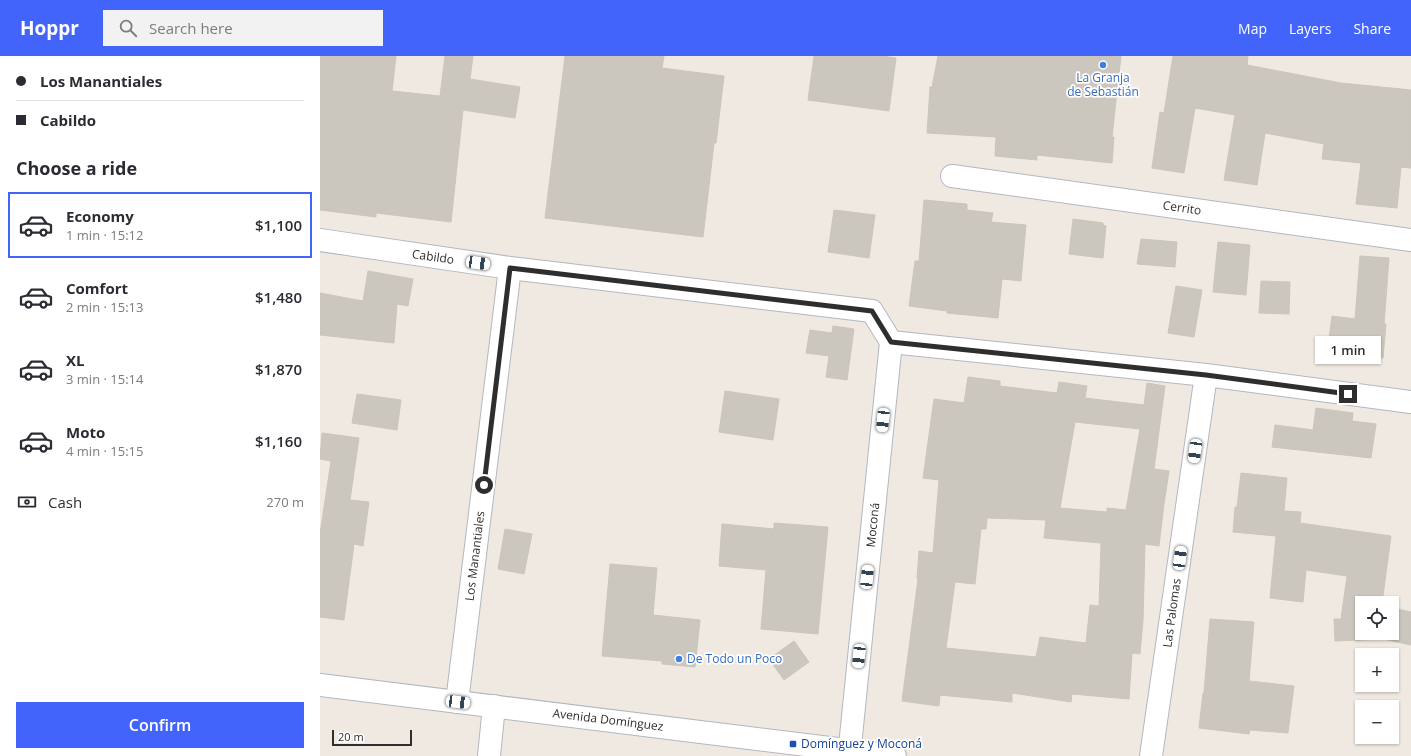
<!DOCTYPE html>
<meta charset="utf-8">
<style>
:root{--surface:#fff;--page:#f2f2f3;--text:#2b2b33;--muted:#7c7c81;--line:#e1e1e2;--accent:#4264fb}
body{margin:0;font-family:"Open Sans",sans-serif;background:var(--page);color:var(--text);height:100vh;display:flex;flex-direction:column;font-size:15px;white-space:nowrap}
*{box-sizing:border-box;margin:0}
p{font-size:13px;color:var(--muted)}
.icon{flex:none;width:22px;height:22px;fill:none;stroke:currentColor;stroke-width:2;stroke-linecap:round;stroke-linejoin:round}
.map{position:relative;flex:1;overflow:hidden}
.side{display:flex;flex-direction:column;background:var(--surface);width:320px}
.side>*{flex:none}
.guide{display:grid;align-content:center;height:88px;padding:0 16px;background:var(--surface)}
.tools{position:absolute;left:1035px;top:540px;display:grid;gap:8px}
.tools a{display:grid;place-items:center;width:44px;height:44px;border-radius:0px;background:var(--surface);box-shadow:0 1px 3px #0004;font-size:20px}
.scale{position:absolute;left:12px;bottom:10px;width:80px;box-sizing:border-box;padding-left:4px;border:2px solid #2e2e2e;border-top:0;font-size:11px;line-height:14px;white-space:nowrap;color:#2e2e2e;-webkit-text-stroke:3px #fff;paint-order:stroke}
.end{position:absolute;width:18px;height:18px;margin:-9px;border:5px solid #2e2e2e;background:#fff;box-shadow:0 0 0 2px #fff}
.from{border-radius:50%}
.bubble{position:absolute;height:28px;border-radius:0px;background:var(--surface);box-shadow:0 1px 3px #0004;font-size:13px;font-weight:600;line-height:28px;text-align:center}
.car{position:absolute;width:12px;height:24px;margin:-12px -6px;border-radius:5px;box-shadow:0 0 3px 1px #0007;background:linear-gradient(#fff 24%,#345 0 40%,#fff 0 76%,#345 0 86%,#fff 0)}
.guide b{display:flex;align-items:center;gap:14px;height:38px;font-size:15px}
.guide b+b{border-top:1px solid var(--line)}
.guide i{width:10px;height:10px;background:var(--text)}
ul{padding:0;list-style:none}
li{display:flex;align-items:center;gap:12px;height:66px;margin:0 8px 6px;padding:0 8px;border:2px solid transparent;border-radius:0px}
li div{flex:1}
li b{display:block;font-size:15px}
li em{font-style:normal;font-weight:600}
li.selected{border-color:var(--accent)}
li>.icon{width:36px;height:36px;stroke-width:1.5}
h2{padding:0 16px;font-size:18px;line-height:48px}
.pay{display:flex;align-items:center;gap:10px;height:44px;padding:0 16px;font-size:15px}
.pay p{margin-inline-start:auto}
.action{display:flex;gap:8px;margin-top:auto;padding:8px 16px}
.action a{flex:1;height:46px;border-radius:0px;background:var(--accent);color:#fff;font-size:16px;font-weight:600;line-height:46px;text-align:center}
header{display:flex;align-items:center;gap:24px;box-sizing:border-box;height:56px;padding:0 20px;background:var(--accent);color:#fff}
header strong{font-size:19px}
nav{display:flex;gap:22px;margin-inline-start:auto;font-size:14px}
.search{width:280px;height:36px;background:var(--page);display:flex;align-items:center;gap:10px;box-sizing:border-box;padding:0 14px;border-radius:0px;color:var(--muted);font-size:15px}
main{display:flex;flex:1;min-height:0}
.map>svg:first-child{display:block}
.building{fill:#cbc7bf;stroke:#cbc5ba;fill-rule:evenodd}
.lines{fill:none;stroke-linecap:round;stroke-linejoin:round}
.minor-casing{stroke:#b4b7c1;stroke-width:24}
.secondary-casing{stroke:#b4b7c1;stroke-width:24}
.minor{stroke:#fff;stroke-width:22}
.secondary{stroke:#fff;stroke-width:22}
.route{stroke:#2e2e2e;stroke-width:5}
.shop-dot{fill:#3f7fe0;stroke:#fff;stroke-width:1.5}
.transit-dot{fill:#1a4fb4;stroke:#fff;stroke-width:1.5}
.labels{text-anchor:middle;stroke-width:3.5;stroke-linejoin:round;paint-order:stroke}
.shop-label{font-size:12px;fill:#366cbe;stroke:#fff}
.street-label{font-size:12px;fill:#2e2e2e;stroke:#fff}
.transit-label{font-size:12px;fill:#164399;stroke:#fff;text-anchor:start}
</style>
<header>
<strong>Hoppr</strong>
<div class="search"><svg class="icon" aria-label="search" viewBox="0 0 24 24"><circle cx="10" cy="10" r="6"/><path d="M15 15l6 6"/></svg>Search here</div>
<nav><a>Map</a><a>Layers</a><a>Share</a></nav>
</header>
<main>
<section class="side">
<div class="guide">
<b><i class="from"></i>Los Manantiales</b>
<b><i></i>Cabildo</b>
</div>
<h2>Choose a ride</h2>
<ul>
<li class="selected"><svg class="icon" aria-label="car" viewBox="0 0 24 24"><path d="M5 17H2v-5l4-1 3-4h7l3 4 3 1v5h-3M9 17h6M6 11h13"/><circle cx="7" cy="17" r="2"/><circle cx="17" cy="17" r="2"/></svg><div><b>Economy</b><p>1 min · 15:12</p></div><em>$1,100</em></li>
<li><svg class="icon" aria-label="car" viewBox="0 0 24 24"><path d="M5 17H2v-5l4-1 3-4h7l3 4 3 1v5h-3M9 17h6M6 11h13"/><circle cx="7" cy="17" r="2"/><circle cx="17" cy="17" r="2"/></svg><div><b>Comfort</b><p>2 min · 15:13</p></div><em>$1,480</em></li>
<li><svg class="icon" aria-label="car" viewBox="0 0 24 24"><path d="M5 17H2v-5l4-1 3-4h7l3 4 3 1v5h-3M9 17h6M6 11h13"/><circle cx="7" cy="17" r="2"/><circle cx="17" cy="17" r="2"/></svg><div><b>XL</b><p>3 min · 15:14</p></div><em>$1,870</em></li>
<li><svg class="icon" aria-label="car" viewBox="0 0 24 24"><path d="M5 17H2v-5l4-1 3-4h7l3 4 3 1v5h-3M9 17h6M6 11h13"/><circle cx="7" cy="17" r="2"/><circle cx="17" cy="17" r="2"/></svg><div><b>Moto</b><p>4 min · 15:15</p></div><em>$1,160</em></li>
</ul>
<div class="pay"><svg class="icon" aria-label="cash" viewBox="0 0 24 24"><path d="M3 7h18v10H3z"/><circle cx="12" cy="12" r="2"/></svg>Cash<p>270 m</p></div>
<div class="action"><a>Confirm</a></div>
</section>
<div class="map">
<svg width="1091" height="700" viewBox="0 0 1091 700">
<rect width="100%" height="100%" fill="#efe9e1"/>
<!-- building -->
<path class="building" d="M0,0H76L72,35L120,40L125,0H153L150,23L200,31L195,62L143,54L131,166L56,157V161L0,154Z
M245,0H344L342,12L404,20L396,87H394L383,181L225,162Z
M494,0H562L576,2L569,55L488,44Z
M618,0H801L792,81H794L792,107L717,99V104L675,100L676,81L607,77L610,31H612Z
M853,0H928L927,9L1021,27L1091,34V112L1081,111L1077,152L1036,148L1041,107L1002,103L1004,88L945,77L937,129L904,124L915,59L875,52L864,117L832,112L840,56L844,57Z
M604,144L647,148V154L673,157L671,166L706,169L701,225L682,223L678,262L627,257V255L589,250L595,205H599Z
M514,154L555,159L549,202L508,196Z
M753,163L783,167V169L786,170L783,202L749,198Z
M821,183L857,186L855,211L817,208Z
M898,186L930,189L926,239L893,236Z
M1040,200L1069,202L1064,268H1066L1063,302L1032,300V302L1007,298L1012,260L1035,263Z
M48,215L93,223L88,250L77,248L74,287L0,279V237L43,245Z
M941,225L970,226L969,258L939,257Z
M856,230L882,234L874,281L848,277Z
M513,270L534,273L527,324L506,321L509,300L486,297L490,274L512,277Z
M648,321L680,325V330L737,337L739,326L767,330L765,342L824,349L827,327L845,330L834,413L849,415L844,448L839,490L825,488L823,564L820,598L812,597L809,643L752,638L751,646L692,637V646L620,639L619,650L582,645L598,523H597L599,495L613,497L619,424L603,422L614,343L644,347ZM755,366L820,373L806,454L787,452V456L740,452ZM667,462L726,464L724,482L781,487L779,550L770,549L766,587L720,581L716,601L626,592L635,526L655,528L661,473H666Z
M405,335L459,343L453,384L399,376Z
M37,338L81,344L77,374L32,367Z
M996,352L1033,357L1032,365L1056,368L1051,402L952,391L955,369L993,374Z
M2,377L39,382L30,444L49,446L43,490L34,488L24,564L0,561V478L11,405L0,403Z
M921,417L967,422L964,455L981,456L980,467L1071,480L1062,547H1042V577H1072V552L1091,556V589L1064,583L1015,585L1014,563H1021L1027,520L986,514L983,546L950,542L956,480L913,476L915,451H917Z
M454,467L508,471L498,578L441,573L446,514L399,510L402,468L454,473Z
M185,473L212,478L204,518L178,513Z
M290,508L337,512L333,559L380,564L375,611L342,608V605L282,600Z
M890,563L934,566L929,625L974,630L968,677L930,674L929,678L879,672L883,637H884Z
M474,585L489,606L464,624L449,603Z"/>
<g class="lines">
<!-- minor casing -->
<g class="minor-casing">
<path id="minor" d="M632,120L1091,184
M0,184L190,212L552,255L571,286
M571,286L886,319L1091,346
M137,646L190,212
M169,700L174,650
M529,700L571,286
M831,700L886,319"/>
</g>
<!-- secondary casing -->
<g class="secondary-casing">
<path id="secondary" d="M0,629L575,700"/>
</g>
<!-- minor -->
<use href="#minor" class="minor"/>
<!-- secondary -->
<use href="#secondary" class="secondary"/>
</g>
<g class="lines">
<!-- route -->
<path class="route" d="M164,429L190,212L552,255L571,286L886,319L1028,338"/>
</g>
<!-- markers -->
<g class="shop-dot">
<circle cx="783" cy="9" r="4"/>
<circle cx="359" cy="603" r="4"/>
</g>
<rect class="transit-dot" x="469" y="684" width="8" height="8" rx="2"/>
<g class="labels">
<!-- shop labels -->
<g class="shop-label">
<text x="783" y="26">La Granja<tspan x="783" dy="14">de Sebastián</tspan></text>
<text x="367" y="607" text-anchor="start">De Todo un Poco</text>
</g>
<!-- street labels -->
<g class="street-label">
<text transform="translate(862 152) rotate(8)" y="4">Cerrito</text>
<text transform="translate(113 201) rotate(8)" y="4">Cabildo</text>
<text transform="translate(553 469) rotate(-84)" y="4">Moconá</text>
<text transform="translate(155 500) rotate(-83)" y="4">Los Manantiales</text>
<text transform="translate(852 557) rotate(-82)" y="4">Las Palomas</text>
<text transform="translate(288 664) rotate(7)" y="4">Avenida Domínguez</text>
</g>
<!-- transit labels -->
<g class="transit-label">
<text x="481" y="692">Domínguez y Moconá</text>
</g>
</g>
</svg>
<div class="tools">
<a><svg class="icon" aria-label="locate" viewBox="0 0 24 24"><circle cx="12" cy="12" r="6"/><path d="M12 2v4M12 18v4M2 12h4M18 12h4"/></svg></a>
<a>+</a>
<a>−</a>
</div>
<div class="scale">20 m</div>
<i class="end from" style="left:164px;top:429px"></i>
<i class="end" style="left:1028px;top:338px"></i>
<div class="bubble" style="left:995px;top:280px;width:66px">1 min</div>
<i class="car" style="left:158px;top:207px;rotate:98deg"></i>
<i class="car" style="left:563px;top:364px;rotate:186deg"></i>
<i class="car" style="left:875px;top:395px;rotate:188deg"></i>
<i class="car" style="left:860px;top:502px;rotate:8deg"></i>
<i class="car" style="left:547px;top:521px;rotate:6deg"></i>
<i class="car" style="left:539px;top:600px;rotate:186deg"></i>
<i class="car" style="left:138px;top:646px;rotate:97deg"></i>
</div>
</main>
